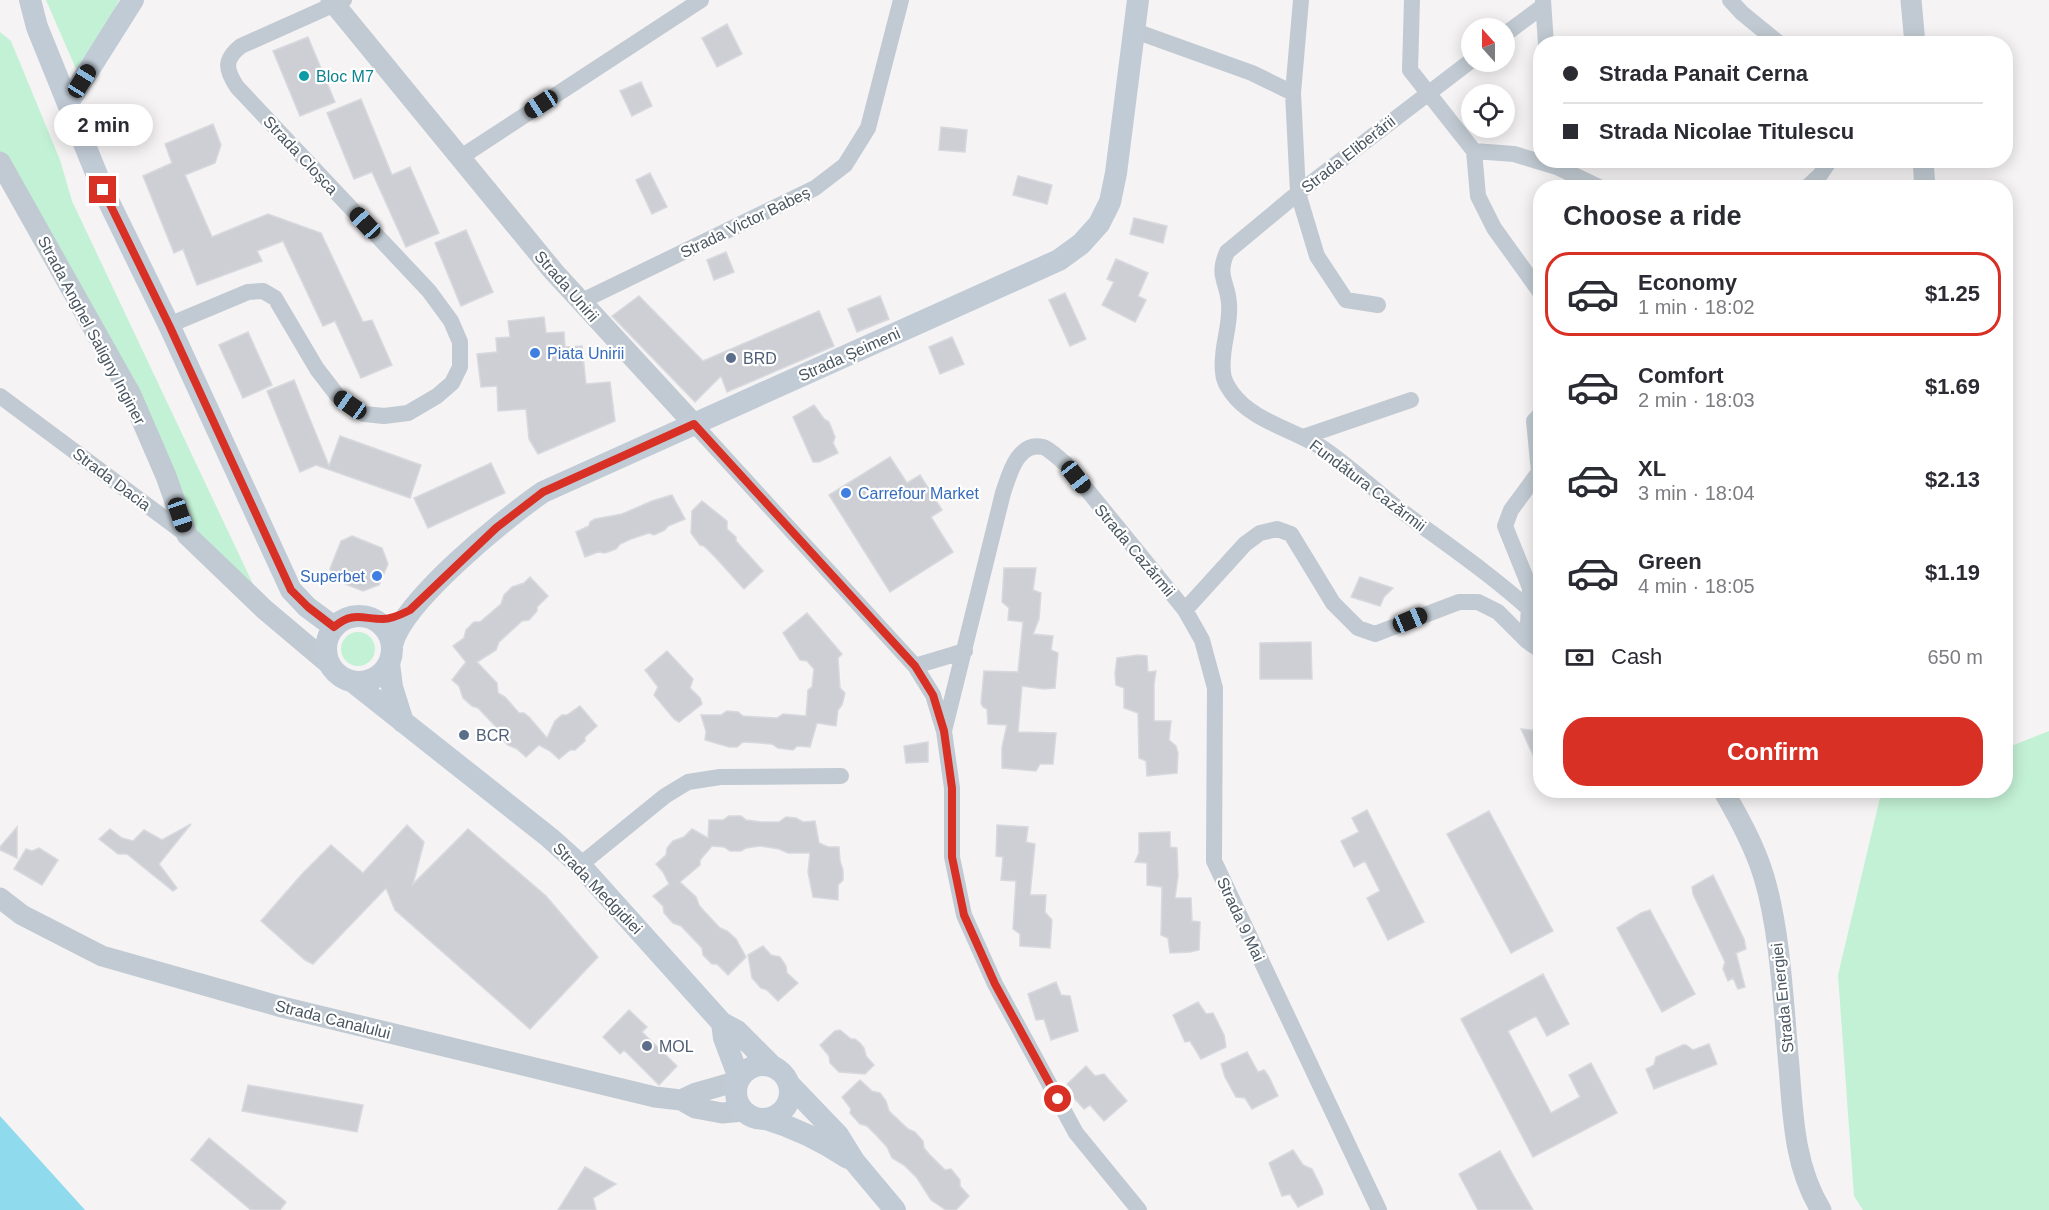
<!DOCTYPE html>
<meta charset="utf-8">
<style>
:root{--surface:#fff;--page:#f7f7f7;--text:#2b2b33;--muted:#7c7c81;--line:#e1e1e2;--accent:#d93025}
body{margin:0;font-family:Helvetica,sans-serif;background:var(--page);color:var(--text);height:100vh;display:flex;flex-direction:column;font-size:22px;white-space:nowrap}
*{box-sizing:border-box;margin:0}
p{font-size:20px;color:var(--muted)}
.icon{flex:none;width:33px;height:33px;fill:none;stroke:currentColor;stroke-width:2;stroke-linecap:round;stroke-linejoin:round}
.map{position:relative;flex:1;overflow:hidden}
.drawer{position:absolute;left:1533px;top:180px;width:480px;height:618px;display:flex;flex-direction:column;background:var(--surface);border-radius:24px;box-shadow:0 3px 15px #0003}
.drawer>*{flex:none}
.banner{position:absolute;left:1533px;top:36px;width:480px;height:132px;border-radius:24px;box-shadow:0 3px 15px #0003;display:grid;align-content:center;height:132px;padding:0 30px;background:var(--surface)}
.needle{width:39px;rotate:339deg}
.fabs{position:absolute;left:1461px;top:18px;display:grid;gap:12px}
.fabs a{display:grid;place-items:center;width:54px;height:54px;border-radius:50%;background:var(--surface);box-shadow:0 3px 15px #0003;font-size:30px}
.end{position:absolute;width:27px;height:27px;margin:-14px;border:8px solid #d93025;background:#fff;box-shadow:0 0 0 3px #fff}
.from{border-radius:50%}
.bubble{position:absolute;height:42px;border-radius:21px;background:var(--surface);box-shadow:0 3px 15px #0003;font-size:20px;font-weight:700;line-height:42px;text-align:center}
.car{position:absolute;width:18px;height:36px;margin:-18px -9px;border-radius:8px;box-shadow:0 0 4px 2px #0007;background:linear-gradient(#222 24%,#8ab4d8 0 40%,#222 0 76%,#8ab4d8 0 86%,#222 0)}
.banner b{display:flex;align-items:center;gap:21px;height:57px;font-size:22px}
.banner b+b{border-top:2px solid var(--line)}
.banner i{width:15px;height:15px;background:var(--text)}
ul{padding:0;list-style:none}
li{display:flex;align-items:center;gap:18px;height:84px;margin:0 12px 9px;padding:0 18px;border:3px solid transparent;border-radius:24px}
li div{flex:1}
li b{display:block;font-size:22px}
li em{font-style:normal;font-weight:700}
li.active{border-color:var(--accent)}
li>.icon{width:54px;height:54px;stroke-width:1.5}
h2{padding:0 30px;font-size:27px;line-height:72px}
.pay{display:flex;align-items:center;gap:15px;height:66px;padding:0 30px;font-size:22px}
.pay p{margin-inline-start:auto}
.primary-button{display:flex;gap:12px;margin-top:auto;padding:12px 30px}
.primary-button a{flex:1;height:69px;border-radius:24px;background:var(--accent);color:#fff;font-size:24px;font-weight:700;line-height:69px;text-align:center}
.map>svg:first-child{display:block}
.green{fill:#c3f1d5}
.water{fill:#90daee}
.building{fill:#cdcfd5;stroke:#d7d9de;stroke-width:1.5}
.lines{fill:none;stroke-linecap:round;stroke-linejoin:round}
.minor{stroke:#c1cad2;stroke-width:16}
.tertiary{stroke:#c1cad2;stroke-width:21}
.secondary{stroke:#c1cbd6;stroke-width:22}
.route{stroke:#d93025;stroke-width:8}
.culture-dot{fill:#0f9aa8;stroke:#fff;stroke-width:2}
.shop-dot{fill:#3f7fe0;stroke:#fff;stroke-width:2}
.service-dot{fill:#5c6f8a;stroke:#fff;stroke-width:2}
.labels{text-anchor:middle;stroke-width:4.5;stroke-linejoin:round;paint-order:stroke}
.culture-label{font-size:16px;fill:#0d838f;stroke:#fff;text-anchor:start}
.street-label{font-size:16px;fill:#4a5661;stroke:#fff}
.shop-label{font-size:16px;fill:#366cbe;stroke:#fff;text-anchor:start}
.service-label{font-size:16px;fill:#4e5e75;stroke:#fff;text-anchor:start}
</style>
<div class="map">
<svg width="2049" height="1210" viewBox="0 0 2049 1210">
<rect width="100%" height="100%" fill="#f5f3f3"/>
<!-- green -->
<path class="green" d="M46,0H119L112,14L76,69Z
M0,32L11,41L60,160L72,201L269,618L183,522L92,335L0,164Z
M341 649a17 17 0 1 1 34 0a17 17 0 1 1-34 0Z
M2049,731V1210H1863L1854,1196L1838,975L1880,798L1900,791L2006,790V748Z"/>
<!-- water -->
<path class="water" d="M0,1116L85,1210H0Z"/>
<!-- building -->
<path class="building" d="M727,24L742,54L717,67L702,38Z
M308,37L335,102L300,116L273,51Z
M641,82L652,106L632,116L620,91Z
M361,99L392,175L410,167L439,233L406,247L372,172L354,179L327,113Z
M213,124L221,145L215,163L185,175L212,237L268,214L321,233L363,322L372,320L392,365L361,378L335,321L323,326L283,241L257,251L262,261L197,285L183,249L174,253L143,176L172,163L165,144Z
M941,127L967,130L965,152L939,150Z
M650,173L667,207L652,214L636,180Z
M1018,176L1052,185L1047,204L1013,195Z
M1134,218L1167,226L1163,243L1130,234Z
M466,230L493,292L461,306L435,243Z
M726,252L734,272L714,280L707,260Z
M1116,259L1148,273L1138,296L1146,300L1135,322L1102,305L1114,282L1107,279Z
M1065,293L1086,339L1070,346L1049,300Z
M639,296L703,361L819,311L834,346L727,392L721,376L695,402L612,316Z
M880,296L889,319L857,332L848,309Z
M544,317L546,333L564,332L565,347L582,346L586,384L610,382L615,421L538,454L529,439L526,409L498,411L497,386L481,387L477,354L497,352L496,338L510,337L508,321Z
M248,332L272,385L243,398L219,345Z
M952,337L964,364L940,374L929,347Z
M294,380L329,466L340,436L421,465L410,498L316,465L300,472L267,391Z
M814,405L824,419L829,422L835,437L833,443L838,453L819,462H813L793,417Z
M890,457L907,483L920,475L942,510L931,517L953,552L890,592L829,495Z
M491,463L505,493L428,528L414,498Z
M672,495L685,519L668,526L665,530L654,535L649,533L631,539L620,544L616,549L605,553L598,552L585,557L576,532L589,526L590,522L595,519L622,514L652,501Z
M702,501L727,521V529L736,537V541L763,571L744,589L716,558L704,546L700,545L691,533L692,511Z
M352,536L382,548L388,564L379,585L363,591L337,581L330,569L341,541Z
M1004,568H1036L1033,590L1041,593L1039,619L1033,634L1053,636L1051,650L1058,653L1055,688L1044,689L1022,686L1018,732L1056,733L1053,764H1040L1036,771L1002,768V747L1007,725L988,724L987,709L983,707L981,703L984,671L1018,672L1023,622L1008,620L1009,608L1002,602Z
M530,577L548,596L537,607V611L529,620L522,621L499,642L496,650L477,662L497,683L498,693L505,697L519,713H524L529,717L547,738L555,721L562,715H567L580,706L597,726L585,737V741L575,750H570L559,759L550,751L539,745L526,757L517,749L508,745L499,736L500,731L478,708L472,706L463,698L459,686L452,680L466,662L453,646L464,638L466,630L474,622H480L501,604L504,595L512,587L524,583Z
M1360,577L1393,588L1384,597L1380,606L1351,597Z
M807,613L842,654L838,658L840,688L845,693L842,705L838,710L836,726L817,723L810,747L797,746L793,750L778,748L772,744L760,743L743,742L737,747H729L705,740L706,731L701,715H721L727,711L738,712L743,716L757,717L777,718L783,714L806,716L808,690L812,687L814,669L807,661L800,660L783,633Z
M1311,642L1312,679H1260V643Z
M667,651L693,679L690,688L700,698L702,704L679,722L674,719L654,695L658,687L645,670Z
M1138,655L1147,656L1148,672L1156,671L1154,684V721H1171L1169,740L1176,746L1178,753L1177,773L1147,776L1146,761L1139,758L1138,713L1124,708V688L1116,685L1115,674L1117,658Z
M1521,729L1540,731V770Z
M928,742V762L906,763L904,746Z
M1367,810L1424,922L1388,940L1367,898L1380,891L1365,861L1354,867L1341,841L1359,832L1352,818Z
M1489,811L1553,931L1511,953L1447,834Z
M729,816H741L746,820L762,822H779L786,817L796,818L803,822L815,821L819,843L828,847H839L840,861L843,870V880L838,885V900L813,897L808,872L810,853H788L779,849L760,846L746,848L741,851H730L724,847L712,846L700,860V865L680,882L696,897L699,905L704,911L720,928L727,931L736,939L746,957L728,975L717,964H712L703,955L702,948L681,926L673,923L664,913L663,906L653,896L669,884L663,872L656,864L666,855L667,848L673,841L684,837L692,829L708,838L709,820H723Z
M191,824L159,864L177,888L173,891L127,854H118L99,839L110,829L122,838L133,841L144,830L162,840Z
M407,825L424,842L413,884L468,829L546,896L598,957L530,1029L395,910L386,888L313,964L305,960L261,921L302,874L331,845L363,873Z
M997,825L1028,827L1026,842L1035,844L1030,895H1046L1045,912L1052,920L1050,948L1020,946V934L1013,929L1016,881L1001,880L1003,857L996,856Z
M17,827V858L0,850V847Z
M1170,832V847L1177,848L1178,876L1175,898H1191L1192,921L1200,922L1199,950L1190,952L1170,953L1168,938L1161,935L1162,887L1147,885V863L1135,862L1139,853V833Z
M39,848L58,860L42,885L14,869L26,849L32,851Z
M1713,875L1744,939L1746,949L1736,953L1745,987L1738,989L1733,978L1728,981L1723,969L1725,962L1693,894L1692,887Z
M1650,910L1695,994L1662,1012L1617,928L1641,913Z
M763,946L771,955L780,957L786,966L787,973L798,983L778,1001L767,990L761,988L752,978L748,955Z
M1543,974L1569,1024L1547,1036L1536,1016L1508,1031L1551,1113L1580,1097L1569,1075L1591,1063L1617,1113L1533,1157L1461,1019Z
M1056,982L1061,995L1070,996L1078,1031L1051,1040L1044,1019L1036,1020L1028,994Z
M1198,1002L1206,1014L1213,1013L1224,1035L1226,1047L1201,1059L1190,1041L1185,1042L1173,1015Z
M629,1010L647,1027L642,1032L677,1066L659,1085L624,1050L620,1054L603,1037Z
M840,1030L851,1039H855L860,1043L864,1048L866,1056L874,1065L865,1074L839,1072L830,1063L829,1056L820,1045L835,1031Z
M1709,1044L1717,1064L1654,1089L1646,1069L1654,1065L1656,1057L1683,1045H1686L1693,1050Z
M1247,1052L1258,1072L1264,1070L1269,1077L1278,1096L1252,1109L1245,1098L1236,1097L1225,1077L1221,1064Z
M1086,1066L1095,1076L1104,1074L1127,1101L1104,1121L1090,1105L1084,1109L1064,1087Z
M860,1080L872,1091L880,1093L886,1101L889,1111L908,1129L915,1132L923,1141L924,1148L929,1154L945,1170L951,1169L960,1180V1186L969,1196L956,1210H946L931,1200L917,1178L904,1165L892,1158L887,1147L876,1135L867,1126L860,1124L850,1113L851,1109L842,1097Z
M248,1085L363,1105L357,1132L242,1111Z
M209,1138L286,1202L280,1210H251L191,1160Z
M1293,1150L1303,1165L1312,1169L1322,1189L1323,1194L1298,1207L1290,1194L1282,1196L1269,1163Z
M1500,1151L1512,1173L1533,1210H1478L1459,1174Z
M585,1167L616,1184L593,1198L596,1210H558Z"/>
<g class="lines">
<!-- minor -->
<path class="minor" d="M1301,0L1293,93L1298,193L1317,256L1346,300L1378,305
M1412,0L1410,70L1474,151L1514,154L1557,167L1601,188
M1543,0L1546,44
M1730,0L1742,13L1780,44
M1135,31L1252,73L1293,93
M1504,35L1543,6
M1472,60L1298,193L1227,252C1216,277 1228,282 1229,304C1231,327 1220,349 1223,372C1223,380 1227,386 1232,393C1252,421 1295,430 1324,449C1349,466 1371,487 1395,506C1440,540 1487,571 1529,609
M1474,151L1478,196L1494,228L1540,292
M461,157L701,0
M1806,188L1820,175L1830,160
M580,302L815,188L845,165L868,128L901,0
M169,325L248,292L263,291L275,298L317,369L337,395L364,414L384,416L408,413L437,396L452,383L460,367V342L451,321L429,291L237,87C226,70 223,60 241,46L344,0
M0,396L187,535
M694,424L915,666L933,695L944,731L952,788V857L964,915L995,984L1076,1133L1139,1210
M1303,437L1411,400
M1185,610L1202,640L1215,688L1214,861L1379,1210
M1527,641L1530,588L1505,526L1511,510L1539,472L1534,421L1540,415
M915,666L965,651
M944,731L1003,493C1009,476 1017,441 1043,447C1050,449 1059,459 1066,464L1185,610L1245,544L1260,533L1277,529L1291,534L1333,603L1358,628L1375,634L1459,602H1478L1498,612L1527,641L1540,650
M580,865L665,796L688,782L720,777L841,776"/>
<!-- tertiary -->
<path class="tertiary" d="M331,0L554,272L694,424
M1911,0L1915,44
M1923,160L1925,188
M0,162L131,395L166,476L187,535L264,609L328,663
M1723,790C1739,818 1755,847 1764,877C1780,931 1783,999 1788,1055C1793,1108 1792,1163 1821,1210
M0,898L22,915L102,956L278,1006L655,1097L681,1100L695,1108L722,1113L744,1111
M681,1100L696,1093L738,1081"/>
<!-- secondary -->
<path class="secondary" d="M30,0L37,27L103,190L169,325L291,590L307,607L334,627
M68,103L133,0
M326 649a33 33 0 1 1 66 0a33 33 0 1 1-66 0Z
M392,645C402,602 505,518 543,492L1059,260L1081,244L1099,224L1110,202L1116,173L1138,0
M389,663L392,687L403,722
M353,682L550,838L580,865L722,1023L737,1031L771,1065
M722,1023L724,1038L739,1078
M736 1092a27 27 0 1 1 54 0a27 27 0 1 1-54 0Z
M789,1084L838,1135L854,1161L895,1210
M766,1119C796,1128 822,1141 848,1158"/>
</g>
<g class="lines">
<!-- route -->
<path class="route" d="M103,190L169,325L291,590L308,607L334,627C353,611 362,619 383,619C393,619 402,614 410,610L496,528L543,492L694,424L915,666L933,695L944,731L952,788V857L964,915L995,984L1058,1099"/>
</g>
<!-- markers -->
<circle class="culture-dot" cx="304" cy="76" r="6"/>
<g class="shop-dot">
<circle cx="535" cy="353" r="6"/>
<circle cx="846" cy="493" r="6"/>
<circle cx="377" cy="576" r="6"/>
</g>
<g class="service-dot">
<circle cx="731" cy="358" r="6"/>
<circle cx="464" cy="735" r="6"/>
<circle cx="647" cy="1046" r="6"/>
</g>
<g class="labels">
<!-- culture labels -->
<g class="culture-label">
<text x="316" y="82">Bloc M7</text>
</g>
<!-- street labels -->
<g class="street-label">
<text transform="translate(1348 154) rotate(-38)" y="6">Strada Eliberării</text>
<text transform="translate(301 155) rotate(47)" y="6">Strada Cloșca</text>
<text transform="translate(745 222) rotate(-26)" y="6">Strada Victor Babeș</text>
<text transform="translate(567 286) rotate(49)" y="6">Strada Unirii</text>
<text transform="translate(92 330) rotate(62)" y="6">Strada Anghel Saligny Inginer</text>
<text transform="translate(849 354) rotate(-24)" y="6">Strada Șeimeni</text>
<text transform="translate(112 479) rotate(37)" y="6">Strada Dacia</text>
<text transform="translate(1368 485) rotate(37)" y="6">Fundătura Cazărmii</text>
<text transform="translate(1135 550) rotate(50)" y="6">Strada Cazărmii</text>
<text transform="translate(598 888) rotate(46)" y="6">Strada Medgidiei</text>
<text transform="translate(1241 919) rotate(65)" y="6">Strada 9 Mai</text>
<text transform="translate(1782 998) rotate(-96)" y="6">Strada Energiei</text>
<text transform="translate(333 1019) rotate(14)" y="6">Strada Canalului</text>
</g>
<!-- shop labels -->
<g class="shop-label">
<text x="547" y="359">Piata Unirii</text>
<text x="858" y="499">Carrefour Market</text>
<text x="365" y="582" text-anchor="end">Superbet</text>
</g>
<!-- service labels -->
<g class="service-label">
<text x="743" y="364">BRD</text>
<text x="476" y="741">BCR</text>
<text x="659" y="1052">MOL</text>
</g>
</g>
</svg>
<div class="fabs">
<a><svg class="needle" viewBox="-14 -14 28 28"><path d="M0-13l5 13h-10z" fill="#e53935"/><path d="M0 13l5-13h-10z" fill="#7c7c81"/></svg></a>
<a><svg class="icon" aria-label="locate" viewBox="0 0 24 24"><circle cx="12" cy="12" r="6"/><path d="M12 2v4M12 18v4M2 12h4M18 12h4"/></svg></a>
</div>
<i class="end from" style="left:1058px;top:1099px"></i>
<i class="end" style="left:103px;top:190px"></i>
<div class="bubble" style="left:54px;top:104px;width:99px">2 min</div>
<i class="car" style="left:82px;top:81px;rotate:32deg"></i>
<i class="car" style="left:541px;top:104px;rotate:237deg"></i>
<i class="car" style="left:365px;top:223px;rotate:317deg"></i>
<i class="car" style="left:350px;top:405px;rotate:305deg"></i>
<i class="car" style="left:1076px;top:477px;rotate:142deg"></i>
<i class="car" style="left:180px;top:515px;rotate:161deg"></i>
<i class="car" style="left:1410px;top:620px;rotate:67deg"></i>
<div class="banner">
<b><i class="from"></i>Strada Panait Cerna</b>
<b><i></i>Strada Nicolae Titulescu</b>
</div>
<section class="drawer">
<h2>Choose a ride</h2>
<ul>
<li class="active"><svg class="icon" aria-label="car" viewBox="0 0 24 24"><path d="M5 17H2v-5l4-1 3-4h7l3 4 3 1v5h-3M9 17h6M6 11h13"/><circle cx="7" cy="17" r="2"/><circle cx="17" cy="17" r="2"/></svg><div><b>Economy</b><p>1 min · 18:02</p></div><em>$1.25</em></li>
<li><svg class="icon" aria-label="car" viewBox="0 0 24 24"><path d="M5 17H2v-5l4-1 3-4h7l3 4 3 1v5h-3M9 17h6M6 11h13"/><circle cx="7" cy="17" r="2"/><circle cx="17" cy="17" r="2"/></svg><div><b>Comfort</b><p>2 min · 18:03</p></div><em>$1.69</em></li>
<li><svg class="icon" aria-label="car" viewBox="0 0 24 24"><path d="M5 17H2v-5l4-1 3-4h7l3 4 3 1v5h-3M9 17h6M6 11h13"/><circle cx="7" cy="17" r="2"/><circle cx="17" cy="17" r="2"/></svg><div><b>XL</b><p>3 min · 18:04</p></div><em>$2.13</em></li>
<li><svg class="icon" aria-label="car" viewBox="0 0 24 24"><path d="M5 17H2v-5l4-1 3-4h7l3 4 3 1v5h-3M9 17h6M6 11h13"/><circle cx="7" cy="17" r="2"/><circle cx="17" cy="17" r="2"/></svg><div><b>Green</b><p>4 min · 18:05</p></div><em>$1.19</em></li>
</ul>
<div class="pay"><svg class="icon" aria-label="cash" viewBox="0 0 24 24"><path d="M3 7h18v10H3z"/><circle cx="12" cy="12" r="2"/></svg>Cash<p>650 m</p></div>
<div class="primary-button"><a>Confirm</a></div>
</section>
</div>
